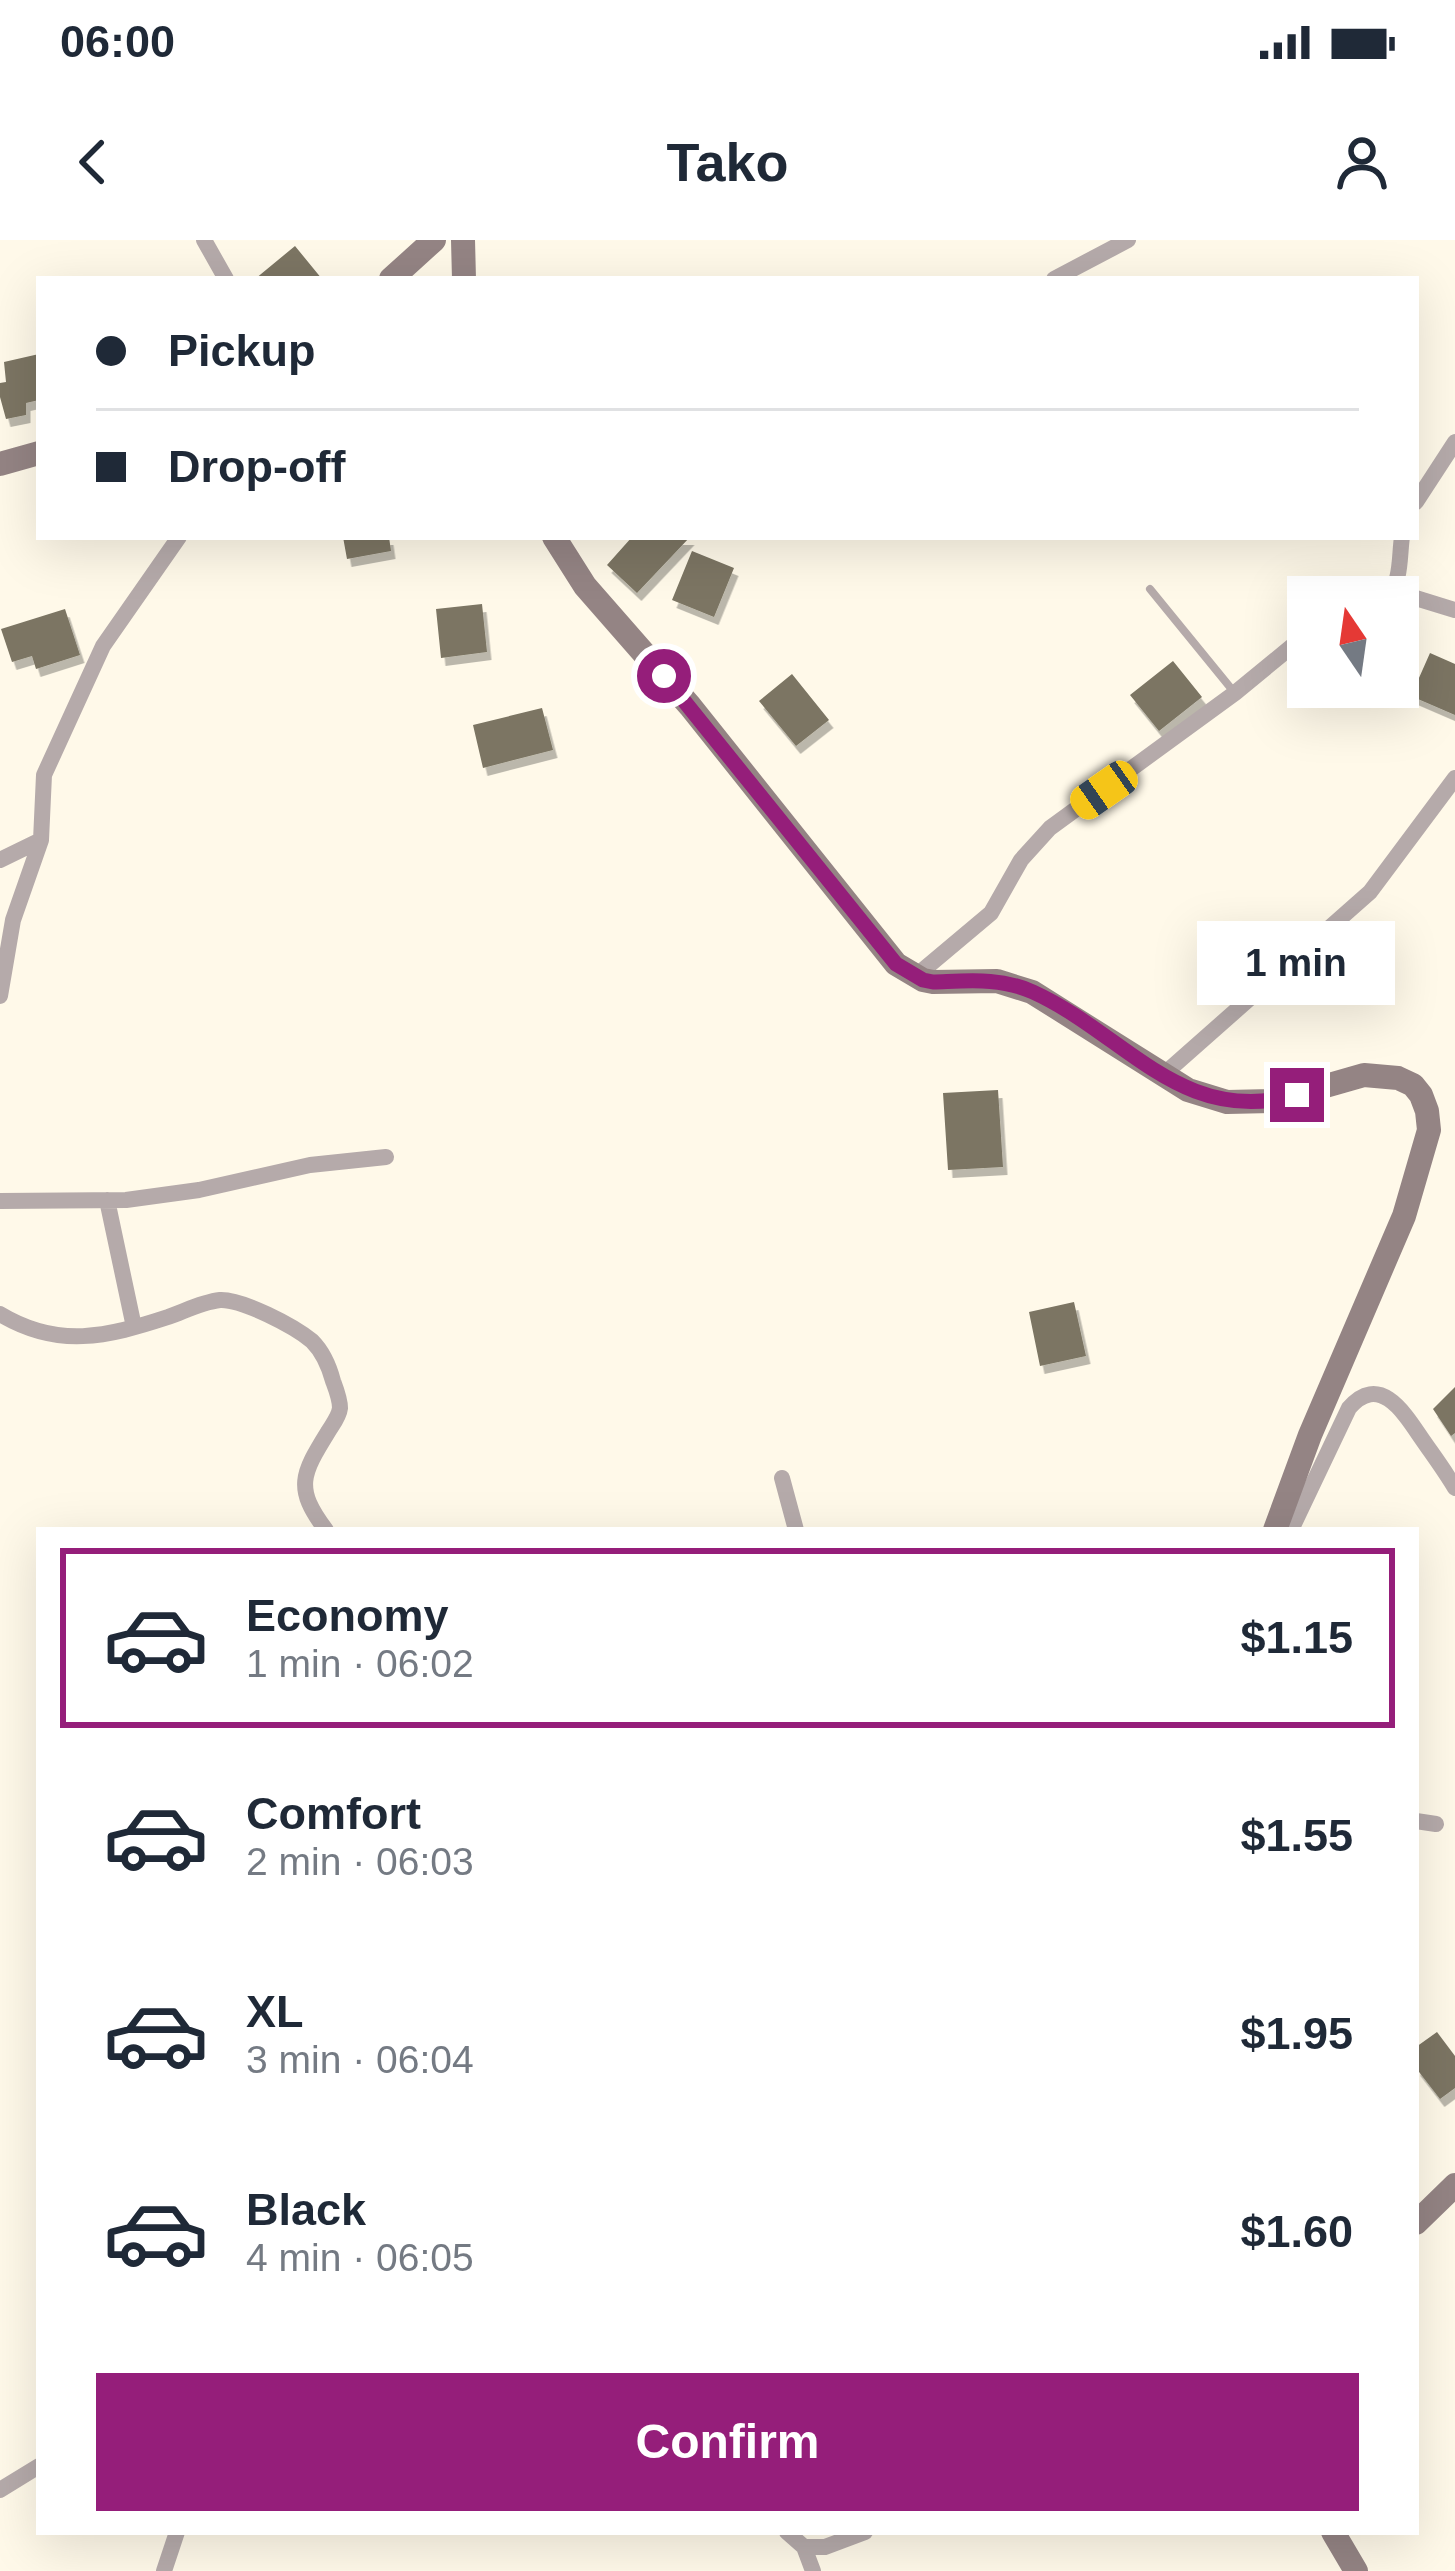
<!DOCTYPE html>
<meta charset="utf-8">
<style>
:root{--surface:#fff;--page:#f2f2f3;--text:#1f2937;--muted:#747a83;--line:#e0e1e3;--accent:#951e7a}
body{margin:0;font-family:Arial,sans-serif;background:var(--page);color:var(--text);height:100vh;display:flex;flex-direction:column;font-size:45px;white-space:nowrap}
*{box-sizing:border-box;margin:0}
p{font-size:39px;color:var(--muted)}
.icon{flex:none;width:66px;height:66px;fill:none;stroke:currentColor;stroke-width:2;stroke-linecap:round;stroke-linejoin:round}
.map{position:relative;flex:1;overflow:hidden}
.details{position:absolute;left:36px;top:1287px;width:1383px;height:1008px;display:flex;flex-direction:column;background:var(--surface);border-radius:0px;box-shadow:0 12px 48px #0002}
.details>*{flex:none}
.top-card{position:absolute;left:36px;top:36px;width:1383px;height:264px;border-radius:0px;box-shadow:0 12px 48px #0002;display:grid;align-content:center;height:264px;padding:0 60px;background:var(--surface)}
.needle{width:78px;rotate:347deg}
.tools{position:absolute;left:1287px;top:336px;display:grid;gap:24px}
.tools a{display:grid;place-items:center;width:132px;height:132px;border-radius:0px;background:var(--surface);box-shadow:0 12px 48px #0002;font-size:60px}
.end{position:absolute;width:54px;height:54px;margin:-27px;border:15px solid #951e7a;background:#fff;box-shadow:0 0 0 6px #fff}
.from{border-radius:50%}
.bubble{position:absolute;height:84px;border-radius:0px;background:var(--surface);box-shadow:0 12px 48px #0002;font-size:39px;font-weight:700;line-height:84px;text-align:center}
.car{position:absolute;width:36px;height:72px;margin:-36px -18px;border-radius:15px;box-shadow:0 0 9px 3px #0007;background:linear-gradient(#f5c518 24%,#345 0 40%,#f5c518 0 76%,#345 0 86%,#f5c518 0)}
.top-card b{display:flex;align-items:center;gap:42px;height:114px;font-size:45px}
.top-card b+b{border-top:3px solid var(--line)}
.top-card i{width:30px;height:30px;background:var(--text)}
ul{padding:21px 0 0;list-style:none}
li{display:flex;align-items:center;gap:36px;height:180px;margin:0 24px 18px;padding:0 36px;border:6px solid transparent;border-radius:0px}
li div{flex:1}
li b{display:block;font-size:45px}
li em{font-style:normal;font-weight:700}
li.selected{border-color:var(--accent)}
li>.icon{width:108px;height:108px;stroke-width:1.5}
.button{display:flex;gap:24px;margin-top:auto;padding:24px 60px}
.button a{flex:1;height:138px;border-radius:0px;background:var(--accent);color:#fff;font-size:48px;font-weight:700;line-height:138px;text-align:center}
.status{display:flex;justify-content:space-between;align-items:center;height:84px;padding:0 60px;background:var(--surface);direction:ltr}
.status svg{height:33px;fill:currentColor}
header{display:flex;justify-content:space-between;align-items:center;height:156px;padding:0 60px;background:var(--surface);font-size:54px;font-weight:700}
.map>svg:first-child{display:block}
.building{fill:#7b7563;filter:url(#shadow)}
.lines{fill:none;stroke-linecap:round;stroke-linejoin:round}
.lane{stroke:#b5aaaa;stroke-width:8}
.street{stroke:#b5aaaa;stroke-width:16}
.secondary{stroke:#948484;stroke-width:24}
.route{stroke:#951e7a;stroke-width:15}
</style>
<div class="status"><b>06:00</b><svg viewBox="0 0 49 12"><path d="M0 12V9h3v3zM5 12V6h3v6zM10 12V3h3v9zM15 12V0h3v12zM26 1h20v11H26zM47 4h2v5h-2z"/></svg></div>
<header><svg class="icon" aria-label="back" viewBox="0 0 24 24"><path d="M15 5l-7 7 7 7"/></svg>Tako<svg class="icon" aria-label="person" viewBox="0 0 24 24"><circle cx="12" cy="8" r="4"/><path d="M4 21q1-7 8-7t8 7"/></svg></header>
<div class="map">
<svg width="1455" height="2331" viewBox="0 0 1455 2331">
<defs>
<filter id="shadow"><feDropShadow dx="4.5" dy="8" stdDeviation="0" flood-color="#0004"/></filter>
</defs>
<rect width="100%" height="100%" fill="#fff9e9"/>
<!-- building -->
<path class="building" d="M295,6L322,39H255Z
M39,114V160L26,163V175L6,179L0,157V143L6,142L4,122Z
M343,297H389L391,311L347,319Z
M632,297H690L637,353L607,325Z
M692,311L734,328L714,377L672,360Z
M482,364L487,412L441,418L436,369Z
M65,369L80,415L36,429L32,416L12,422L1,389Z
M1430,413L1455,424V475L1411,456Z
M1173,421L1202,457L1159,491L1130,455Z
M792,434L829,480L796,506L759,461Z
M542,468L553,510L483,528L473,485Z
M998,850L1003,927L948,930L943,853Z
M1074,1062L1086,1116L1040,1126L1029,1072Z
M1455,1147V1193L1451,1196L1433,1169Z
M1437,1792L1455,1816V1848L1440,1859L1416,1828V1807Z"/>
<g class="lines">
<!-- lane -->
<path class="lane" d="M1150,349L1234,452"/>
<!-- street -->
<path class="street" d="M204,0L226,39
M1054,39L1128,0
M1416,262L1455,202
M1393,351L1455,370
M1386,357C1402,344 1399,316 1402,297
M0,620L41,600
M916,736L991,673L1021,620L1050,588L1235,453L1308,393
M0,756L13,680L41,600L44,535L103,406L179,297
M1163,835L1370,652L1455,538
M107,960L134,1087
M0,961L126,960L199,950L310,925L386,917
M0,1074C58,1109 107,1097 168,1077C185,1071 202,1062 220,1060C242,1059 294,1086 312,1101C323,1112 329,1126 333,1141C336,1149 340,1159 340,1168C339,1177 332,1185 328,1192C302,1234 294,1248 326,1290
M782,1238L796,1290
M1291,1290L1349,1168C1380,1132 1405,1174 1422,1199C1433,1215 1445,1231 1455,1248
M1416,1581L1436,1584
M0,2250L39,2226
M787,2292L804,2307H825L865,2292
M804,2307L813,2331
M164,2331L177,2292"/>
<!-- secondary -->
<path class="secondary" d="M463,0L464,39
M391,39L434,0
M0,224L39,213
M554,297L585,346L690,466L896,724L923,740L933,742L997,741L1032,752L1188,850L1227,862L1273,861L1364,835L1398,838L1413,845L1421,855L1427,871L1429,890L1404,976L1310,1195L1275,1290
M1416,1983L1455,1945
M1333,2292L1356,2331"/>
</g>
<g class="lines">
<!-- route -->
<path class="route" d="M664,436L896,724L923,740L933,742C967,741 1000,737 1033,752C1127,795 1181,887 1297,855"/>
</g>
</svg>
<div class="tools">
<a><svg class="needle" viewBox="-14 -14 28 28"><path d="M0-13l5 13h-10z" fill="#e53935"/><path d="M0 13l5-13h-10z" fill="#747a83"/></svg></a>
</div>
<i class="end from" style="left:664px;top:436px"></i>
<i class="end" style="left:1297px;top:855px"></i>
<div class="bubble" style="left:1197px;top:681px;width:198px">1 min</div>
<i class="car" style="left:1104px;top:550px;rotate:235deg"></i>
<div class="top-card">
<b><i class="from"></i>Pickup</b>
<b><i></i>Drop-off</b>
</div>
<section class="details">
<ul>
<li class="selected"><svg class="icon" aria-label="car" viewBox="0 0 24 24"><path d="M5 17H2v-5l4-1 3-4h7l3 4 3 1v5h-3M9 17h6M6 11h13"/><circle cx="7" cy="17" r="2"/><circle cx="17" cy="17" r="2"/></svg><div><b>Economy</b><p>1 min · 06:02</p></div><em>$1.15</em></li>
<li><svg class="icon" aria-label="car" viewBox="0 0 24 24"><path d="M5 17H2v-5l4-1 3-4h7l3 4 3 1v5h-3M9 17h6M6 11h13"/><circle cx="7" cy="17" r="2"/><circle cx="17" cy="17" r="2"/></svg><div><b>Comfort</b><p>2 min · 06:03</p></div><em>$1.55</em></li>
<li><svg class="icon" aria-label="car" viewBox="0 0 24 24"><path d="M5 17H2v-5l4-1 3-4h7l3 4 3 1v5h-3M9 17h6M6 11h13"/><circle cx="7" cy="17" r="2"/><circle cx="17" cy="17" r="2"/></svg><div><b>XL</b><p>3 min · 06:04</p></div><em>$1.95</em></li>
<li><svg class="icon" aria-label="car" viewBox="0 0 24 24"><path d="M5 17H2v-5l4-1 3-4h7l3 4 3 1v5h-3M9 17h6M6 11h13"/><circle cx="7" cy="17" r="2"/><circle cx="17" cy="17" r="2"/></svg><div><b>Black</b><p>4 min · 06:05</p></div><em>$1.60</em></li>
</ul>
<div class="button"><a>Confirm</a></div>
</section>
</div>
